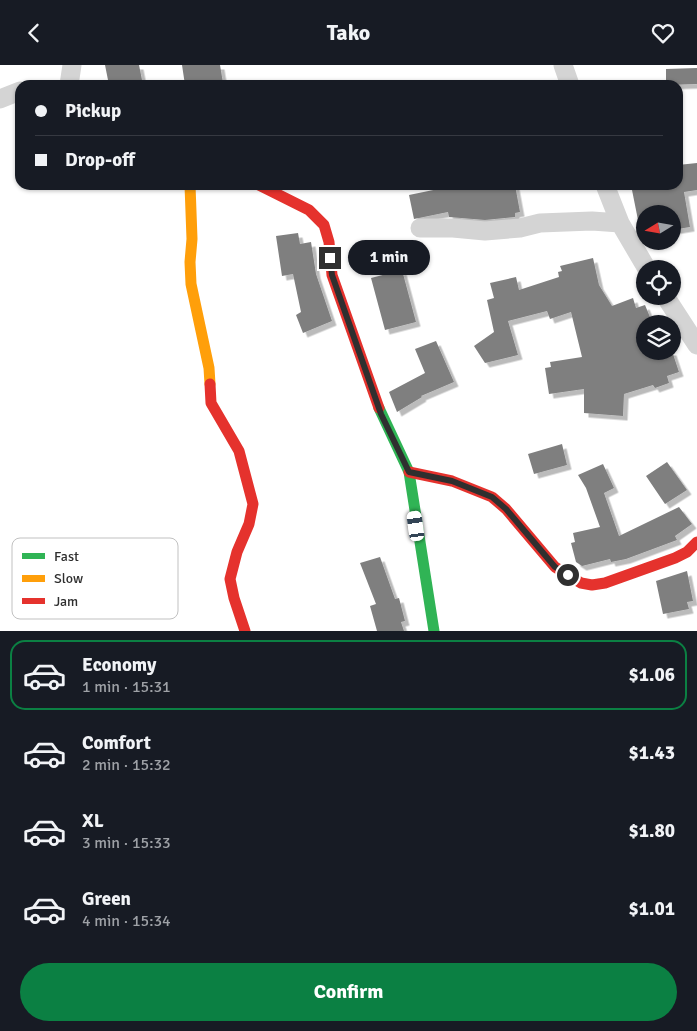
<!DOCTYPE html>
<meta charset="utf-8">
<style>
:root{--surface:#171b24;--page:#242831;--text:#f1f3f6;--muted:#9ea1a6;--line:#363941;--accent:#0b8043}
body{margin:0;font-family:Signika,sans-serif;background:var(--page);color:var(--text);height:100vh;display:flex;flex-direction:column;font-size:19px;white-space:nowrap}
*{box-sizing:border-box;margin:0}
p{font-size:16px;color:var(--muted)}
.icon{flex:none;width:28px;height:28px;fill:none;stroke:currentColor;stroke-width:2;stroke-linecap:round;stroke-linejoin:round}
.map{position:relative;height:566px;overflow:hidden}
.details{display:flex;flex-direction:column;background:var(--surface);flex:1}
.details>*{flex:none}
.hud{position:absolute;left:15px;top:15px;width:668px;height:110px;border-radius:15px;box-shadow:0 1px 4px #0004;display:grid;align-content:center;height:110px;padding:0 20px;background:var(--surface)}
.needle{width:32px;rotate:259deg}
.controls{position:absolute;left:636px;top:140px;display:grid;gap:10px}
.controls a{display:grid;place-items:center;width:45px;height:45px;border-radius:50%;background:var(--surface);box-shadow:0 1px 4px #0004;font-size:25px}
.end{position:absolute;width:22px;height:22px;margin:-11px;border:6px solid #2f2f2f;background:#fff;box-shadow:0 0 0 2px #fff}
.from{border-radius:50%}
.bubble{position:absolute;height:35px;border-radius:18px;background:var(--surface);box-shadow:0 1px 4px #0004;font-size:16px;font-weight:800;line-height:35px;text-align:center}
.car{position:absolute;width:15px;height:30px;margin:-15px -8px;border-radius:6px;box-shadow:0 0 4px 1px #0007;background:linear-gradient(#fff 24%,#345 0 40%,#fff 0 76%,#345 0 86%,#fff 0)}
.hud b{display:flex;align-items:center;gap:18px;height:48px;font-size:19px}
.hud b+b{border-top:1px solid var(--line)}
.hud i{width:12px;height:12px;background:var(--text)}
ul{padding:9px 0 0;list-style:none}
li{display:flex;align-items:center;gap:15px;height:70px;margin:0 10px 8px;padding:0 10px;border:2px solid transparent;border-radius:15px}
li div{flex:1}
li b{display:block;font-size:19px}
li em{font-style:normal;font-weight:800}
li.selected{border-color:var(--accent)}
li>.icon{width:45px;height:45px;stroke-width:1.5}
.action{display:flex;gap:10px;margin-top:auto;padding:10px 20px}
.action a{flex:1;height:58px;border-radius:30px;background:var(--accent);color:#fff;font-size:20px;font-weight:800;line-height:58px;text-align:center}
header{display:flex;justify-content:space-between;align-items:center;height:65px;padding:0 20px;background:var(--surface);font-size:22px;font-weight:800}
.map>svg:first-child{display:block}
.building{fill:#7f7f7f;filter:url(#shadow)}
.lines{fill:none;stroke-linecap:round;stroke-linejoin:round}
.street{stroke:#d4d4d4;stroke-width:19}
.fast{stroke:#30b455;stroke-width:11}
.slow{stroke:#ff9f0a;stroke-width:11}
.jam{stroke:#e5322d;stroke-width:11}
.route{stroke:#2f2f2f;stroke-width:6}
.key{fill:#fff;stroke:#c1c1c1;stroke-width:1}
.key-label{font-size:14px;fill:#2f2f2f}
</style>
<header><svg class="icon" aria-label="back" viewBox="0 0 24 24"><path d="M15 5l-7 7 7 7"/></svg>Tako<svg class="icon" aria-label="heart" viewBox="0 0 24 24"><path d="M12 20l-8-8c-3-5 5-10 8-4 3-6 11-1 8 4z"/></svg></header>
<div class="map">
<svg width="697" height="566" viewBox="0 0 697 566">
<defs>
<filter id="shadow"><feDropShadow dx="4.5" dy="4.5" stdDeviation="0" flood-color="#0004"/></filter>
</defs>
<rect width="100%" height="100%" fill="#fff"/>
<!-- building -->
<path class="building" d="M105,0H139L143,20H109Z
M182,0H220L223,18L208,20H185Z
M697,3V19L666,20V4Z
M697,98V125L684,127L690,162L672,165V149H645V160L644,153L638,155L632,125L662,120H678V100Z
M442,120H515L520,147L515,148V152L485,155L449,152L448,147L414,154L409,130L443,123Z
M298,168L300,179L311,177L316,209L332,256L303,268L296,250L301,247L293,209L282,211L276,171Z
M593,193L599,220L612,241L633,233L636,243L645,240L652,257L645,259V286H672L679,307L667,311L669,318L655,323L653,320L624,329L623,351L584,348V324L549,329L545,303L551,302L550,297L582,292L571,247L550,254L547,246L508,256L518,290L485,298L474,281L494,267L487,235L494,233L490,218L516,212L519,225L559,212L558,207L562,206L560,201Z
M402,205L416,257L385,265L371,213Z
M436,276L454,317L421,331L422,332L397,347L389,327L425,308L415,284Z
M562,379L567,400L534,409L528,389Z
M667,397L687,425L665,439L646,411Z
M603,399L614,423L604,428L619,471L679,442L692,459L675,471L677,475L626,494L611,497L610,494L582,501L576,497L571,478L575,477L573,468L600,462L586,423L578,410Z
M380,492L395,534L399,533L405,556L401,557L404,566H377L370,541L376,539L360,498Z
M687,506L693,536L687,537L689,544L663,549L656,516Z"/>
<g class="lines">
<!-- street -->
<path class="street" d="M563,0L570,20
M69,20L72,0
M0,34L20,26
M605,120L620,158L647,204
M420,163H453L485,166L520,163L540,158L592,156L620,158
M665,231L697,280"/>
<!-- fast -->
<path class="fast" d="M379,343L409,407L434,566"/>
<!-- slow -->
<path class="slow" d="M190,120L192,174L190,197L191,219L209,303L210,319"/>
<!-- jam -->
<path class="jam" d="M259,120L309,145L324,160L329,177L332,210L379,343
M210,319L211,338L239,386L253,439L249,459L237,487L230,514L234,533L245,566
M409,407L452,416L492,432L506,444L555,502L581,518L592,520L605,518L675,493L687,487L697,477"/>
</g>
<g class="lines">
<!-- route -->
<path class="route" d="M330,193L332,210L381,349L409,407L452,416L492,432L506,444L555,502L568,510"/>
</g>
<!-- legend -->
<rect x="12" y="473" width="166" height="81" rx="8" class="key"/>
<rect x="22" y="488" width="23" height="6" fill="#30b455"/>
<rect x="22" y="510" width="23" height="7" fill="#ff9f0a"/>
<rect x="22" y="533" width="23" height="6" fill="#e5322d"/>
<g class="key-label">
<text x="54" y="496">Fast</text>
<text x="54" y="518">Slow</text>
<text x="54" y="541">Jam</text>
</g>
</svg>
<div class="controls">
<a><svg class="needle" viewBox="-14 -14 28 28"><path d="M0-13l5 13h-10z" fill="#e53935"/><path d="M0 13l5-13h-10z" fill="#9ea1a6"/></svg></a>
<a><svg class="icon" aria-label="locate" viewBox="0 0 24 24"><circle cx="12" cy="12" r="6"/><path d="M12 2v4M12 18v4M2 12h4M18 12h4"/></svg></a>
<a><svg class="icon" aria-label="layers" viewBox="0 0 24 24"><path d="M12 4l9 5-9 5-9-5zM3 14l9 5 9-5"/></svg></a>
</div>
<i class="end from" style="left:568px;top:510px"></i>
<i class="end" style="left:330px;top:193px"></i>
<div class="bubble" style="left:348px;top:175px;width:82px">1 min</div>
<i class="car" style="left:416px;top:461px;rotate:352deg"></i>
<div class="hud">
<b><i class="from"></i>Pickup</b>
<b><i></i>Drop-off</b>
</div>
</div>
<section class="details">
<ul>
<li class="selected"><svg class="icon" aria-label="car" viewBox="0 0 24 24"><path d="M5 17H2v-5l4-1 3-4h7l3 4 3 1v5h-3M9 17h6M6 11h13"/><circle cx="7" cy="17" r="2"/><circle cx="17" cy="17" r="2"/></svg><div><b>Economy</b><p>1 min · 15:31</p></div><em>$1.06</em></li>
<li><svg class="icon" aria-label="car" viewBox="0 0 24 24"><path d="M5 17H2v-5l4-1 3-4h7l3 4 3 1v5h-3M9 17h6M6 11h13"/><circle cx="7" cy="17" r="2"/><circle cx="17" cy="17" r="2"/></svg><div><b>Comfort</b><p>2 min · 15:32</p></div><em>$1.43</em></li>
<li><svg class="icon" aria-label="car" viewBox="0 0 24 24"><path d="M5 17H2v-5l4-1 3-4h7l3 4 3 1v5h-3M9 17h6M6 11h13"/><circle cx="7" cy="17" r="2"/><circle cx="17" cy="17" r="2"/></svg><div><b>XL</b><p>3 min · 15:33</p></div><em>$1.80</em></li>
<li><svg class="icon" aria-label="car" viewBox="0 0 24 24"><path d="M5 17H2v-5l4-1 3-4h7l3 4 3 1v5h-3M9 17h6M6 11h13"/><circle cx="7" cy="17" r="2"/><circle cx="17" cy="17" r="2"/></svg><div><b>Green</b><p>4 min · 15:34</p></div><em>$1.01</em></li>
</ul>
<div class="action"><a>Confirm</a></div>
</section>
